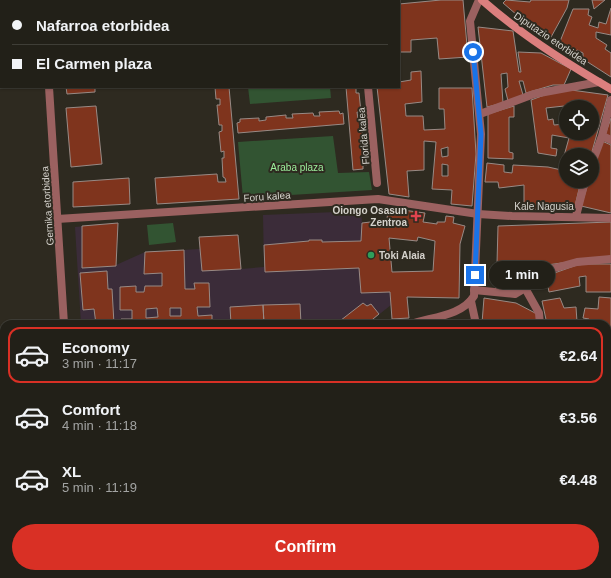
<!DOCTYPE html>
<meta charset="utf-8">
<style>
:root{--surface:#222018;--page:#2e2d25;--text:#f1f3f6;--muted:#a2a3a2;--line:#3f3e37;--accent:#d93025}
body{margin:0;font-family:Arial,sans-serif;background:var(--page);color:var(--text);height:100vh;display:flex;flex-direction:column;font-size:15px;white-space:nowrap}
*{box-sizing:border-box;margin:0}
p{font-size:13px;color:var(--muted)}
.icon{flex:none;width:22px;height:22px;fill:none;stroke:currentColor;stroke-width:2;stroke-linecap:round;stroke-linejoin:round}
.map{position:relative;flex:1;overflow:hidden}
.side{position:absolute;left:0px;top:320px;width:611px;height:258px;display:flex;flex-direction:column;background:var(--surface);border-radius:12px 12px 0 0;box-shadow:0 1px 3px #0004,0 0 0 1px var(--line)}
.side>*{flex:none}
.hud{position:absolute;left:0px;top:0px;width:400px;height:88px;box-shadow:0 1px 3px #0004,0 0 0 1px var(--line);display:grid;align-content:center;height:88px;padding:0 12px;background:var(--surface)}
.controls{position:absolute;left:559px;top:100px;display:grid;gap:8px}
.controls a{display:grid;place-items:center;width:40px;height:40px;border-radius:50%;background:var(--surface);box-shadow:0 1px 3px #0004,0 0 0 1px var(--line);font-size:20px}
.end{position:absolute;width:18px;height:18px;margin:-9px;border:5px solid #1a73e8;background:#fff;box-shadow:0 0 0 2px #fff}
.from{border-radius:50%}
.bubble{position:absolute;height:28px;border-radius:14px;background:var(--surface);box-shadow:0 1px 3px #0004,0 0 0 1px var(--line);font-size:13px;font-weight:700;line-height:28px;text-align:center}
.hud b{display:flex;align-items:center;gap:14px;height:38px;font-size:15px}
.hud b+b{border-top:1px solid var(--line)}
.hud i{width:10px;height:10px;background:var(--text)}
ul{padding:7px 0 0;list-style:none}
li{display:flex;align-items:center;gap:12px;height:56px;margin:0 8px 6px;padding:0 4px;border:2px solid transparent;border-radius:12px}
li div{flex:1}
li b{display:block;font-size:15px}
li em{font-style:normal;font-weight:700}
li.selected{border-color:var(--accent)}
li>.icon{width:36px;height:36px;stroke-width:1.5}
.primary-button{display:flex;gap:8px;margin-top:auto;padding:8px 12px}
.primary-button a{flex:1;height:46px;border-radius:24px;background:var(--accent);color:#fff;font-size:16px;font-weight:700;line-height:46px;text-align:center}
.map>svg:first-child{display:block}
.education{fill:#3b2c39}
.green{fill:#325432}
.building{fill:#7f341d;stroke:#988a85;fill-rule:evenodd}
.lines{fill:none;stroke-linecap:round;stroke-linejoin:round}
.pedestrian{stroke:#9b6160;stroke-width:8}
.minor{stroke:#9b6160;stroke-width:8}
.tertiary{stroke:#9b6160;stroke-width:8}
.secondary{stroke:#db7f7e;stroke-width:8}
.route{stroke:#1a73e8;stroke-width:5}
.health-dot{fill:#e0444e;stroke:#2e2a20;stroke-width:1.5}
.leisure-dot{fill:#2e9e5b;stroke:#2e2a20;stroke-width:1.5}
.labels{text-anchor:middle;stroke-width:4;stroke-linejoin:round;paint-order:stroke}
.street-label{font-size:10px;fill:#d5d2cc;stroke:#2e2a20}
.park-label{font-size:10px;fill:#9df09d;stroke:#2e2a20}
.poi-label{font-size:10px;font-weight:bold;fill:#d5d2cc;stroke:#2e2a20;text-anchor:end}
</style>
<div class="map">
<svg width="611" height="578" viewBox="0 0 611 578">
<rect width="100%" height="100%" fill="#2e2a20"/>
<!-- education -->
<path class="education" d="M361,211L362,223L387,220L391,305L367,324H81L75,227L118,223L116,265L145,252L200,249L199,237L238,235L241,269L264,267L263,215Z"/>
<!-- green -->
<path class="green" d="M248,87H330L331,98L250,104Z
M333,136L338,173L369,172L372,190L243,198L238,142Z
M173,223L176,242L149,245L147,225Z"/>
<!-- building -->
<path class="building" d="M196,0H262L251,1Z
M441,0H463L468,57L439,59L437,38L411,40V52H399V4Z
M506,0L530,2L531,0H569L567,8L550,39L517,15L503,3Z
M592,0H605L594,9Z
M611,8V35L596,32V38L607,45L605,49L611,53V77L583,59V53L577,50L575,55L559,44L573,9H589L588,15L592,17L589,25L598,28L599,22L606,24Z
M478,27L513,31L519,72H521L518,52L541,53L571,69L564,85H553L526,93L523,81H519L523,95L508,101L505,89L508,87L507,73L501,74L503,103L487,107Z
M421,71L422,102L405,104L406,116H423L424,130L445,129L444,109H439V88H472L476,154L472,206L451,204L452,190L432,189L436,142L424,141V170L407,171L409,197L389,194L377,87H399V82L411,80V72ZM448,147V156L442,157L441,149ZM442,164L448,165V176H442Z
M66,87H95V92L67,94Z
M215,87H229L239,199L157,204L155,178L217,174L218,182H226L225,178L223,177L222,158H224V151L221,152L219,132L222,131V125H219L217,105H220V99H216Z
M346,87H356V93H359L361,112H357L358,119L361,118L363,139H360L361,146H365L367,165H363V169L353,170Z
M571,90L608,95L591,155L564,156L569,138L552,135L551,148L557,149L556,156L538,153L531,100L550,93ZM564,106V115H566V107H592V133H566V124L554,125L553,119L548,120L546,108Z
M96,106L102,164L71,167L66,108Z
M514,106V117H509V152L513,153V159L488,158V114Z
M339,111L340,114L343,113L344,124L238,133L237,123L240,122V119L259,118V121L266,120V117L286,115V118H293L292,114L313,113L314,116H320L319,112Z
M611,118V138L605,135Z
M602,141L611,145V213L581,206L589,181H592V173Z
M487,163L504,165V172L512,173L513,165L548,167L566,171L568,183L580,185L574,210L524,209V185L499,188L498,182H485Z
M129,178L130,204L73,207V182Z
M388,208L425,213L423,222L437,224V222H445L446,216L454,217L453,223L465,226L460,244L459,298L407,297L409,318L392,319L390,292L361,293L359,268L265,272L264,245L309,241V240H322V242L361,241L362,223L387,220ZM418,237L435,241L433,271L392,272L389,238L417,241Z
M611,222V256L547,265L515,293L495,292L498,274L511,275L516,269L497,264L498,226Z
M118,223L116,266L82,268V226Z
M238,235L241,269L202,271L199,237Z
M184,250L185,289H195L194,283H209L210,307H197L198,316L212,315V324H121V319H132V310H120V287L136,286V292H144L145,286H162V273L144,274L145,252ZM157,308L158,317L146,318V309ZM170,308H181V316H170Z
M586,264H611V292H586V276L579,277L580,286L549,292L546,276L577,265Z
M107,271L108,289H112L114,324H96L94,309L83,310L80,273Z
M599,297L611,298V336L607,337V324H547L542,301L560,298L564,308L576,307L577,322L589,323V319L583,318L585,308L598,309Z
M484,298L516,303L537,314V324L482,323Z
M363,303L367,306L371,304L379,314L367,324H336Z
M300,304L301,324H264L263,305Z
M263,305L264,324H231L230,307Z
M607,347H611L607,376Z
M0,435L4,437L0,449Z
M607,465H611V488L607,489Z
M504,574H525L526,577Z"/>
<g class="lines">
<!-- pedestrian -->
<path class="pedestrian" d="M480,114L534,94L599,82
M602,136L611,140
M592,163L602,136L611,100
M576,216L585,181
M57,219L378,199L478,214L512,216L611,218
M525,288L539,313L540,324
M607,393L611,376"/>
<!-- minor -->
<path class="minor" d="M43,0L44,1
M179,0V1
M353,1L363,0
M49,87L64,324
M368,87L377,183
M474,290L515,294L535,282L548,270L577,262L611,259
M471,301L476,324
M607,340H611
M607,413L611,411"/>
<!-- tertiary -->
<path class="tertiary" d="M411,324C431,317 462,316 474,296L481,134L470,21L479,0
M110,578L116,574"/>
<!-- secondary -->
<path class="secondary" d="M482,0C518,32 569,65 611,89"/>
</g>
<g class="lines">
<!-- route -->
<path class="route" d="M473,52L481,134L475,275"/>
</g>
<!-- markers -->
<path class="health-dot" d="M414 210h4v4h4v4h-4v4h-4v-4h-4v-4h4z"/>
<circle class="leisure-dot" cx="371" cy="255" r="4"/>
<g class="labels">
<!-- street labels -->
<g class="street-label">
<text transform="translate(551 38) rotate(34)" y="4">Diputazio etorbidea</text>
<text transform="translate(363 136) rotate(-95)" y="4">Florida kalea</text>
<text transform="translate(267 196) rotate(-4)" y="4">Foru kalea</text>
<text transform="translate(47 206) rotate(-94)" y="4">Gernika etorbidea</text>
<text x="544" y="210">Kale Nagusia</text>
</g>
<!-- park labels -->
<g class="park-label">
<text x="297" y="171">Araba plaza</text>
</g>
<!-- poi labels -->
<g class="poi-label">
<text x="407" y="214">Oiongo Osasun<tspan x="407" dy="12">Zentroa</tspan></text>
<text x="379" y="259" text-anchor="start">Toki Alaia</text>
</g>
</g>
</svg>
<div class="controls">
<a><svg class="icon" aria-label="locate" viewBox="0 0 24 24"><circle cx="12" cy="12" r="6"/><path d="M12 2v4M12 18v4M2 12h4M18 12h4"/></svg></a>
<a><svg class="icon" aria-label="layers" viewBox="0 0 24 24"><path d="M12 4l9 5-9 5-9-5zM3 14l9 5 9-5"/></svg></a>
</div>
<i class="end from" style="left:473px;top:52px"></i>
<i class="end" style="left:475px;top:275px"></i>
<div class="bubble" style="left:489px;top:261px;width:66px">1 min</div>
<div class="hud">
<b><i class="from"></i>Nafarroa etorbidea</b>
<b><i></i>El Carmen plaza</b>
</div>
<section class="side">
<ul>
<li class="selected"><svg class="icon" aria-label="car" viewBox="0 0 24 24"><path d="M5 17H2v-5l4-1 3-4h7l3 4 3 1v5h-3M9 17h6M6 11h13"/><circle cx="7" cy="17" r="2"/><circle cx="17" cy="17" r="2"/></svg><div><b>Economy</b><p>3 min · 11:17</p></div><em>€2.64</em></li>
<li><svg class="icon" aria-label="car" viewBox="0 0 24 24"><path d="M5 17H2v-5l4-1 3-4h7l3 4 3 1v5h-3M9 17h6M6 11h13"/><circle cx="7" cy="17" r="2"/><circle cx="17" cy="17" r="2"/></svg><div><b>Comfort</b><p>4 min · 11:18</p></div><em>€3.56</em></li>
<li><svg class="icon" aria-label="car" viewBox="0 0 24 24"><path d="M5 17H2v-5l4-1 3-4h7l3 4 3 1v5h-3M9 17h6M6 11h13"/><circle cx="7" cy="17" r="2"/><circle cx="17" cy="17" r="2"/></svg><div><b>XL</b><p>5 min · 11:19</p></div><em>€4.48</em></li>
</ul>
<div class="primary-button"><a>Confirm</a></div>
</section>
</div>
